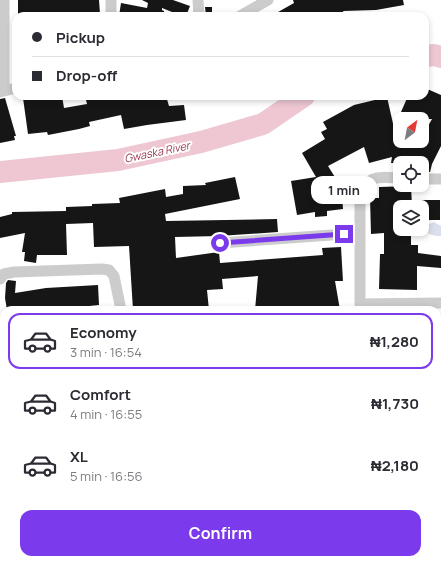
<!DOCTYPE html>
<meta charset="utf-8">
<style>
:root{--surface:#fff;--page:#f7f7f7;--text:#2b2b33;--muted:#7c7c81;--line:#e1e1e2;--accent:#7c3aed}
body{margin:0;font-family:Manrope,sans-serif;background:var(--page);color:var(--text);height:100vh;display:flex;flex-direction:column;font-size:15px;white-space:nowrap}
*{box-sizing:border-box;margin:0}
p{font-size:13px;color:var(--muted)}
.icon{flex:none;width:22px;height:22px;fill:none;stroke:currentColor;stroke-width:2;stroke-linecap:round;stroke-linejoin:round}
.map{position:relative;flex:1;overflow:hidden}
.details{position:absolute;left:0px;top:306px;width:441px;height:258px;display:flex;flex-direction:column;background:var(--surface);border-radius:12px 12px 0 0;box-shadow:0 2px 6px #0003}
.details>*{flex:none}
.hud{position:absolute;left:12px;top:12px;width:417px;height:88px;border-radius:12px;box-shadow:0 2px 6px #0003;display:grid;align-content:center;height:88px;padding:0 20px;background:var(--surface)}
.needle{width:26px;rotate:32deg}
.tools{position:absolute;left:393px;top:112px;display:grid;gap:8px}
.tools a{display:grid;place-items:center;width:36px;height:36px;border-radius:8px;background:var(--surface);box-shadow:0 2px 6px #0003;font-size:20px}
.end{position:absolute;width:18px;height:18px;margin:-9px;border:5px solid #7c3aed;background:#fff;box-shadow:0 0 0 2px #fff}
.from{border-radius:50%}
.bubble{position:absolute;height:28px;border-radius:12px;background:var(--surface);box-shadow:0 2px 6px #0003;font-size:13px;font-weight:700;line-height:28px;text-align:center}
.hud b{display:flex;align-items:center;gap:14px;height:38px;font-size:15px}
.hud b+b{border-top:1px solid var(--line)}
.hud i{width:10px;height:10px;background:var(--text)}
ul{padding:7px 0 0;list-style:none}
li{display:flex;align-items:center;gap:12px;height:56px;margin:0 8px 6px;padding:0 12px;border:2px solid transparent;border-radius:12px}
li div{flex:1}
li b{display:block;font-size:15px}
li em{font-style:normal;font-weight:700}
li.active{border-color:var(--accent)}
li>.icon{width:36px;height:36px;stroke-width:1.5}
.primary-button{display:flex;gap:8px;margin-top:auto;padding:8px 20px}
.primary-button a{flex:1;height:46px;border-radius:12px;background:var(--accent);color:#fff;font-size:16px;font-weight:700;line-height:46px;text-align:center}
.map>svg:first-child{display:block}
.green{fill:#dcdfed}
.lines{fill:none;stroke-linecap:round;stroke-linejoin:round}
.river{stroke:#eec7d2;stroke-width:22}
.building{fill:#161616;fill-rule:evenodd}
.minor{stroke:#ccc;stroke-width:11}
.route{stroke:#7c3aed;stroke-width:5}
.labels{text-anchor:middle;stroke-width:4;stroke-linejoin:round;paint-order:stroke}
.water-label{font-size:11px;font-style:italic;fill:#963852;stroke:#fff}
</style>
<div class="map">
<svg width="441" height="564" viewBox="0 0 441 564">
<rect width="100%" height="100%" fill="#fff"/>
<!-- green -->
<path class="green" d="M434,222L441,226V236C433,236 427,235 423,227Z
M438,351H441V371L437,370Z"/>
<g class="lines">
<!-- river -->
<path class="river" d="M425,56L434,55L441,57
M0,172L118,160L201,142L263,124L304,96"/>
</g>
<!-- building -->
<path class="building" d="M18,0H99L100,14L61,16H18Z
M142,0H173L190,6L186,16H182L162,8V10L164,11V16H119L121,3L147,8L148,3Z
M293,0H403L404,5L376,10L343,11L345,16H271L294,3Z
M205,7H212V16H206Z
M425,88L441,95V146L432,164L430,172H422V163H391L392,157L369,163L364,147L328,166L338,182L341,181L343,209L327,211V216L315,217V212L297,215L291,181L316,177L302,153L325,139L321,132L327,129L323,122L354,105L387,97L394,128L408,96H425ZM400,119H432L422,137V141H400Z
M38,96H62L64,108L87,104L85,96H166L169,106L184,105L186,120L147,125L124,129L121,115L89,122L90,126L79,129L48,135L47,132L28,134L23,98Z
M5,98L16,136H14L15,140L0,143V99Z
M235,177L240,199L165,214L166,221L277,219L278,232L219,236L175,237L176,258L219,252L220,263L323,255L322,248L341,247L343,281H335L340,310H255L258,276L222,279L223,289L207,290L209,310H133L129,246L94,247L93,223L66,224L67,255H37L36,263L24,261L25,252H22L25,233L0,238V217L12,214V212L66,211V207L92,206V204L120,203L119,198L165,189L166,197L183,194V186L206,185L205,183Z
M411,186L412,206H400V229H411V245H418V253L441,256V268L417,266V290L379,289L380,254H384V233L371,234L370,198H379V187Z
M422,200H440V220H422Z
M8,280L16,281L15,293L46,288L98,285L99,305L49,310H7L5,298L6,283Z"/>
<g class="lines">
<!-- minor -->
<path class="minor" d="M111,0V16
M198,0L199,16
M240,16L268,0
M4,90V0
M0,92L16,88
M422,179H441
M220,243L360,233
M0,279L4,274L14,272L102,269L109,270L114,276L121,310
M360,304L441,303
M360,310V199C366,174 377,177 400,178
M0,332L4,495
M437,427H441
M437,554H441
M36,560L37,564
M361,560V564
M174,564V560
M280,564V560"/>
</g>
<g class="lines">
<!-- route -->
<path class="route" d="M220,243L344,234"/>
</g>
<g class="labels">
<!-- water labels -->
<g class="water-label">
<text transform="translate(157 152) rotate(-12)" y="4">Gwaska River</text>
</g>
</g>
</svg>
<div class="tools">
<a><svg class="needle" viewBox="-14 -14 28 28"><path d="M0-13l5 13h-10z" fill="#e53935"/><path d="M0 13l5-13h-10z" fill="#7c7c81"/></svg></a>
<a><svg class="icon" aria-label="locate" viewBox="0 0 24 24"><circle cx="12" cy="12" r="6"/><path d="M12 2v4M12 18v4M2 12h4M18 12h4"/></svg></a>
<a><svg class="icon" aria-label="layers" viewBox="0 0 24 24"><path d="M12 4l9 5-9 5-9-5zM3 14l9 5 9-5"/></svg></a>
</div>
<i class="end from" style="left:220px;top:243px"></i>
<i class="end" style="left:344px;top:234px"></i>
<div class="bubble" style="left:311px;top:176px;width:66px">1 min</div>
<div class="hud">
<b><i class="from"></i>Pickup</b>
<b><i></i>Drop-off</b>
</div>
<section class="details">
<ul>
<li class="active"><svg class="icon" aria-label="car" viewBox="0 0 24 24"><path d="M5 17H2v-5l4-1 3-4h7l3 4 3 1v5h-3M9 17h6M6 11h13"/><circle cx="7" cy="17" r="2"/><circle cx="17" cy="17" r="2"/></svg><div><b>Economy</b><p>3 min · 16:54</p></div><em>₦1,280</em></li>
<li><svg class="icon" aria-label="car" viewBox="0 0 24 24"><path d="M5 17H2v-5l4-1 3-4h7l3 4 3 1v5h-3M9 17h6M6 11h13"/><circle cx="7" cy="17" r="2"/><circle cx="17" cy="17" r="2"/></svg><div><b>Comfort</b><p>4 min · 16:55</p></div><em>₦1,730</em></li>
<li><svg class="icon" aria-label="car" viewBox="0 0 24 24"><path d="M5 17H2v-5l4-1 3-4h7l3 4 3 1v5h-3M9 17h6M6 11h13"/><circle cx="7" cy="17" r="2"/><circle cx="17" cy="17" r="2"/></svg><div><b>XL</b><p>5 min · 16:56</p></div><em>₦2,180</em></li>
</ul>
<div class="primary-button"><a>Confirm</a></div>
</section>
</div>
